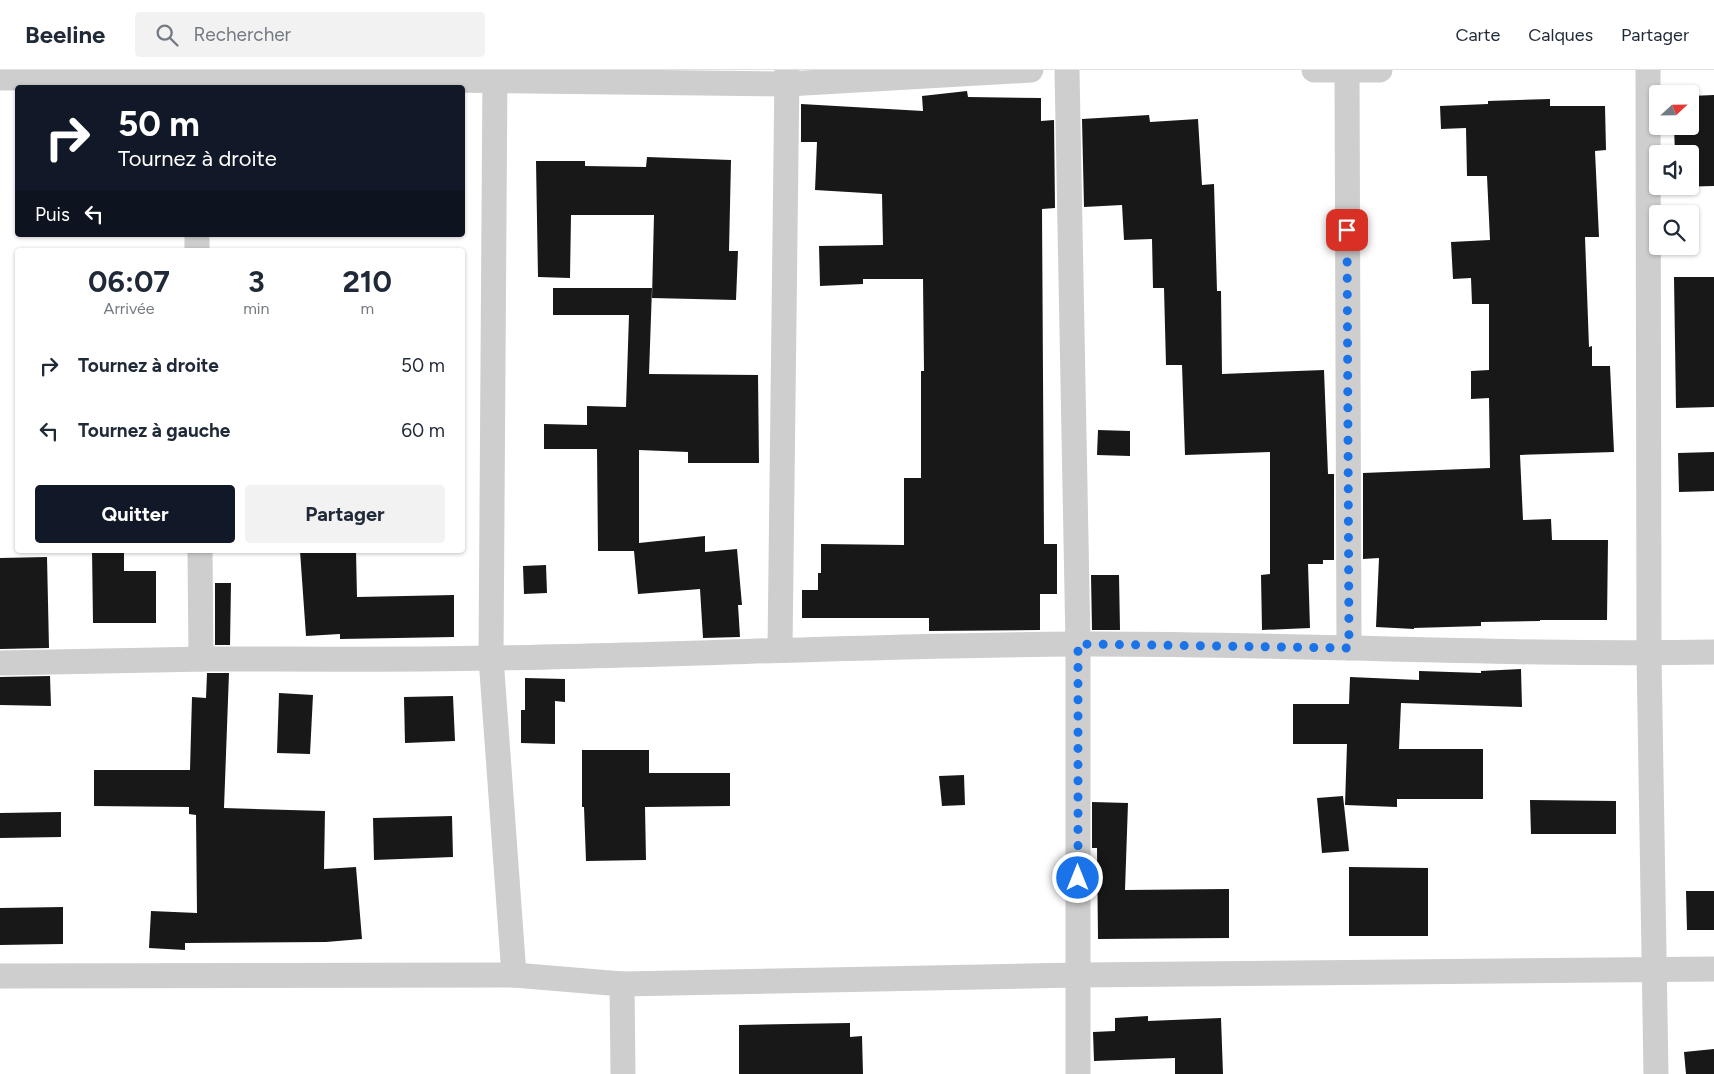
<!DOCTYPE html>
<html lang="fr">
<head>
<meta charset="utf-8">
<style>
	body { margin:0; font-family:Figtree,sans-serif; background:#f2f2f3; color:#1f2937; height:100vh; display:flex; flex-direction:column; font-size:19px; white-space:nowrap }
	* { box-sizing:border-box; margin:0 }
	p { font-size:16px; color:#747a83 }
	.icon { flex:none; width:28px; height:28px; fill:none; stroke:currentColor; stroke-width:2; stroke-linecap:round; stroke-linejoin:round }
	.map { position:relative; flex:1; overflow:hidden }
	.drawer { position:absolute; left:15px; top:178px; width:450px; height:305px; display:flex; flex-direction:column; background:#fff; border-radius:5px; box-shadow:0 1px 4px #0004 }
	.drawer>* { flex:none }
	.guide { position:absolute; left:15px; top:15px; width:450px; height:152px; border-radius:5px; box-shadow:0 1px 4px #0004; background:#111827; color:#fff; overflow:hidden }
	.needle { width:32px; rotate:68deg }
	.buttons { position:absolute; left:1649px; top:15px; display:grid; gap:10px }
	.buttons a { display:grid; place-items:center; width:50px; height:50px; border-radius:5px; background:#fff; box-shadow:0 1px 4px #0004; font-size:25px }
	.pin { position:absolute; display:grid; place-items:center; width:42px; height:42px; color:#fff; margin:-21px; border-radius:10px; box-shadow:0 2px 8px #0006 }
	.me { position:absolute; width:55px; margin:-28px; rotate:0deg; stroke-linejoin:round; filter:drop-shadow(0 0 4px #0008) }
	.turn { display:flex; align-items:center; gap:18px; height:105px; padding:0 20px; font-size:22px }
	.turn .icon { width:65px; height:65px; stroke-width:2.5 }
	.turn b { display:block; font-size:35px; line-height:42px }
	.then { display:flex; align-items:center; height:48px; padding:0 20px; background:#0003; gap:10px; font-size:19px }
	.eta { display:flex; justify-content:space-evenly; align-items:center; height:85px; text-align:center }
	.eta b { font-size:30px; font-weight:700; line-height:35px }
	.button { display:flex; gap:10px; margin-top:auto; padding:10px 20px }
	.button a { flex:1; height:58px; border-radius:5px; background:#111827; color:#fff; font-size:20px; font-weight:700; line-height:58px; text-align:center }
	.button a+a { background:#f2f2f3; color:#1f2937 }
	ul { padding:0; list-style:none }
	li { display:flex; align-items:center; gap:15px; height:65px; padding:0 20px }
	li div { flex:1 }
	li b { display:block; font-size:19px }
	li em { font-style:normal }
	header { display:flex; align-items:center; gap:30px; box-sizing:border-box; height:70px; padding:0 25px; background:#fff; border-bottom:1px solid #e0e1e3 }
	header strong { font-size:24px }
	nav { display:flex; gap:28px; margin-inline-start:auto; font-size:18px }
	.search { width:350px; height:45px; background:#f2f2f3; display:flex; align-items:center; gap:12px; box-sizing:border-box; padding:0 18px; border-radius:5px; color:#747a83; font-size:19px }
	.map>svg:first-child { display:block }
	.building { fill:#181818 }
	.lines { fill:none; stroke-linecap:round; stroke-linejoin:round }
	.street { stroke:#cecece; stroke-width:25 }
	.route { stroke:#1a73e8; stroke-width:9; stroke-dasharray:0 16.2 }
</style>
</head>
<body>
<header>
<strong>Beeline</strong>
<div class="search"><svg class="icon" aria-label="search" viewBox="0 0 24 24"><circle cx="10" cy="10" r="6"/><path d="M15 15l6 6"/></svg>Rechercher</div>
<nav><a>Carte</a><a>Calques</a><a>Partager</a></nav>
</header>
<div class="map">
<svg width="1714" height="1004" viewBox="0 0 1714 1004">
	<rect width="100%" height="100%" fill="#fff"/>
	<!-- building -->
	<g class="building">
		<path d="M 967,21 L 968,27 L 1041,28 L 1041,51 L 1054,50 L 1055,138 L 1042,139 L 1044,474 L 1057,474 L 1057,524 L 1040,524 L 1040,560 L 929,561 L 929,548 L 802,548 L 802,520 L 818,520 L 818,503 L 821,503 L 821,474 L 904,475 L 904,408 L 921,408 L 921,301 L 924,301 L 923,209 L 863,209 L 863,214 L 820,216 L 819,176 L 883,175 L 882,124 L 815,120 L 817,72 L 801,72 L 801,34 L 923,41 L 922,26 Z"/>
		<path d="M 1714,25 L 1714,116 L 1675,117 L 1690,116 L 1690,84 L 1675,84 L 1674,56 L 1690,56 L 1690,26 Z"/>
		<path d="M 1550,29 L 1550,36 L 1605,36 L 1606,80 L 1595,81 L 1599,167 L 1585,167 L 1589,277 L 1592,276 L 1592,296 L 1610,296 L 1614,382 L 1520,385 L 1523,450 L 1551,449 L 1552,470 L 1608,470 L 1607,550 L 1540,550 L 1540,551 L 1481,552 L 1481,556 L 1414,558 L 1414,559 L 1376,557 L 1379,488 L 1363,489 L 1363,403 L 1490,398 L 1489,328 L 1471,329 L 1471,301 L 1489,300 L 1489,234 L 1472,234 L 1471,208 L 1453,209 L 1451,172 L 1490,170 L 1487,106 L 1467,106 L 1466,58 L 1441,59 L 1440,36 L 1488,34 L 1488,31 Z"/>
		<path d="M 1149,45 L 1150,52 L 1198,49 L 1202,115 L 1214,114 L 1217,221 L 1221,221 L 1222,304 L 1324,300 L 1328,404 L 1334,404 L 1334,490 L 1323,490 L 1323,494 L 1308,494 L 1310,558 L 1262,560 L 1261,505 L 1270,504 L 1270,382 L 1185,385 L 1182,295 L 1166,295 L 1164,218 L 1153,218 L 1152,169 L 1124,170 L 1122,135 L 1084,137 L 1082,49 Z"/>
		<path d="M 647,87 L 731,90 L 729,181 L 738,181 L 736,230 L 652,228 L 654,145 L 571,145 L 570,208 L 538,207 L 536,91 L 585,91 L 585,96 L 646,97 Z"/>
		<path d="M 1674,207 L 1714,207 L 1714,337 L 1676,338 Z"/>
		<path d="M 553,218 L 652,218 L 649,304 L 758,305 L 759,393 L 688,393 L 688,382 L 639,380 L 639,473 L 705,466 L 705,482 L 737,479 L 742,535 L 738,535 L 740,567 L 703,568 L 700,519 L 638,524 L 634,481 L 598,481 L 597,379 L 544,379 L 544,354 L 587,355 L 587,336 L 626,337 L 629,245 L 553,245 Z"/>
		<path d="M 1098,360 L 1130,361 L 1130,386 L 1097,385 Z"/>
		<path d="M 1714,382 L 1714,421 L 1679,422 L 1678,383 Z"/>
		<path d="M 92,480 L 124,480 L 124,501 L 156,501 L 156,553 L 93,553 Z"/>
		<path d="M 329,480 L 356,481 L 357,527 L 454,525 L 454,567 L 340,569 L 340,564 L 306,566 L 300,481 Z"/>
		<path d="M 47,487 L 49,578 L 0,579 L 0,488 Z"/>
		<path d="M 546,495 L 547,523 L 524,524 L 523,496 Z"/>
		<path d="M 1091,505 L 1119,505 L 1120,560 L 1092,560 Z"/>
		<path d="M 215,513 L 231,513 L 230,575 L 215,575 Z"/>
		<path d="M 1521,599 L 1522,637 L 1401,633 L 1399,679 L 1483,679 L 1483,729 L 1397,729 L 1397,737 L 1345,735 L 1347,674 L 1293,674 L 1293,634 L 1349,634 L 1350,607 L 1419,610 L 1419,601 L 1481,603 L 1481,601 Z"/>
		<path d="M 207,603 L 229,603 L 224,738 L 325,741 L 324,799 L 356,797 L 362,869 L 326,872 L 185,873 L 185,880 L 149,878 L 151,841 L 197,843 L 196,745 L 189,744 L 189,737 L 94,736 L 94,700 L 190,700 L 192,627 L 206,628 Z"/>
		<path d="M 50,606 L 51,636 L 0,635 L 0,607 Z"/>
		<path d="M 525,608 L 565,609 L 565,632 L 555,631 L 555,674 L 521,673 L 521,640 L 525,640 Z"/>
		<path d="M 279,623 L 313,625 L 310,684 L 277,683 Z"/>
		<path d="M 453,626 L 455,671 L 405,673 L 404,627 Z"/>
		<path d="M 582,680 L 649,680 L 649,703 L 730,703 L 730,736 L 645,737 L 646,790 L 586,791 L 584,737 L 582,737 Z"/>
		<path d="M 964,705 L 965,735 L 942,736 L 939,706 Z"/>
		<path d="M 1343,726 L 1349,781 L 1322,783 L 1317,728 Z"/>
		<path d="M 1530,730 L 1616,731 L 1616,764 L 1531,764 Z"/>
		<path d="M 1092,732 L 1128,733 L 1125,820 L 1229,819 L 1229,868 L 1098,869 L 1097,778 L 1092,778 Z"/>
		<path d="M 61,742 L 61,767 L 0,768 L 0,743 Z"/>
		<path d="M 452,746 L 453,787 L 374,790 L 373,748 Z"/>
		<path d="M 1349,797 L 1428,798 L 1428,866 L 1349,866 Z"/>
		<path d="M 1686,821 L 1714,821 L 1714,860 L 1687,860 Z"/>
		<path d="M 63,837 L 63,874 L 0,875 L 0,838 Z"/>
		<path d="M 1148,946 L 1148,951 L 1221,948 L 1223,1004 L 1175,1004 L 1175,988 L 1094,991 L 1093,962 L 1115,961 L 1115,948 Z"/>
		<path d="M 850,953 L 850,967 L 862,966 L 863,1004 L 739,1004 L 739,955 Z"/>
		<path d="M 1714,979 L 1714,1004 L 1686,1004 L 1684,982 Z"/>
	</g>
	<g class="lines">
		<!-- street -->
		<g class="street">
			<path d="M 495,0 L 491,588 L 514,905"/>
			<path d="M 1067,0 L 1078,574 L 1078,1004"/>
			<path d="M 1314,0 L 1380,0"/>
			<path d="M 1347,0 L 1349,578"/>
			<path d="M 1648,0 L 1649,584 L 1656,1004"/>
			<path d="M 0,8 L 196,7 L 787,14 L 1031,0"/>
			<path d="M 197,165 L 197,180"/>
			<path d="M 200,480 L 201,589"/>
			<path d="M 780,579 L 787,0"/>
			<path d="M 0,593 C 69,592 138,590 207,589 C 301,589 396,590 491,588 C 686,585 881,575 1077,574 C 1289,573 1501,586 1714,582"/>
			<path d="M 0,906 L 514,905 L 622,914 L 1078,905 L 1714,899"/>
			<path d="M 622,914 L 623,1004"/>
		</g>
	</g>
	<g class="lines">
		<!-- route -->
		<path class="route" d="M 1078,808 L 1078,574 L 1349,578 L 1347,160"/>
	</g>
</svg>
<div class="buttons">
<a><svg class="needle" viewBox="-14 -14 28 28"><path d="M0-13l5 13h-10z" fill="#e53935"/><path d="M0 13l5-13h-10z" fill="#747a83"/></svg></a>
<a><svg class="icon" aria-label="sound" viewBox="0 0 24 24"><path d="M4 9h4l5-4v14l-5-4H4zM17 9q2 3 0 6"/></svg></a>
<a><svg class="icon" aria-label="search" viewBox="0 0 24 24"><circle cx="10" cy="10" r="6"/><path d="M15 15l6 6"/></svg></a>
</div>
<div class="pin" style="left:1347px;top:160px;background:#d93025"><svg class="icon" aria-label="arrive" viewBox="0 0 24 24"><path d="M6 21V4h12l-3 4 3 4H6"/></svg></div>
<svg class="me" style="left:1078px;top:808px" viewBox="-20 -20 40 40"><circle r="17" fill="#1a73e8" stroke="#fff" stroke-width="3"/><path d="M0-11L8 9 0 5-8 9z" fill="#fff"/></svg>
<div class="guide">
<div class="turn"><svg class="icon" aria-label="right" viewBox="0 0 24 24"><path d="M7 20v-9h11M14 6l5 5-5 5"/></svg><div><b>50 m</b>Tournez à droite</div></div>
<div class="then">Puis<svg class="icon" aria-label="left" viewBox="0 0 24 24"><path d="M17 20v-9H6M10 6l-5 5 5 5"/></svg></div>
</div>
<section class="drawer">
<div class="eta">
<div><b>06:07</b><p>Arrivée</p></div>
<div><b>3</b><p>min</p></div>
<div><b>210</b><p>m</p></div>
</div>
<ul>
<li><svg class="icon" aria-label="right" viewBox="0 0 24 24"><path d="M7 20v-9h11M14 6l5 5-5 5"/></svg><div><b>Tournez à droite</b></div><em>50 m</em></li>
<li><svg class="icon" aria-label="left" viewBox="0 0 24 24"><path d="M17 20v-9H6M10 6l-5 5 5 5"/></svg><div><b>Tournez à gauche</b></div><em>60 m</em></li>
</ul>
<div class="button"><a>Quitter</a><a>Partager</a></div>
</section>
</div>
</body>
</html>
